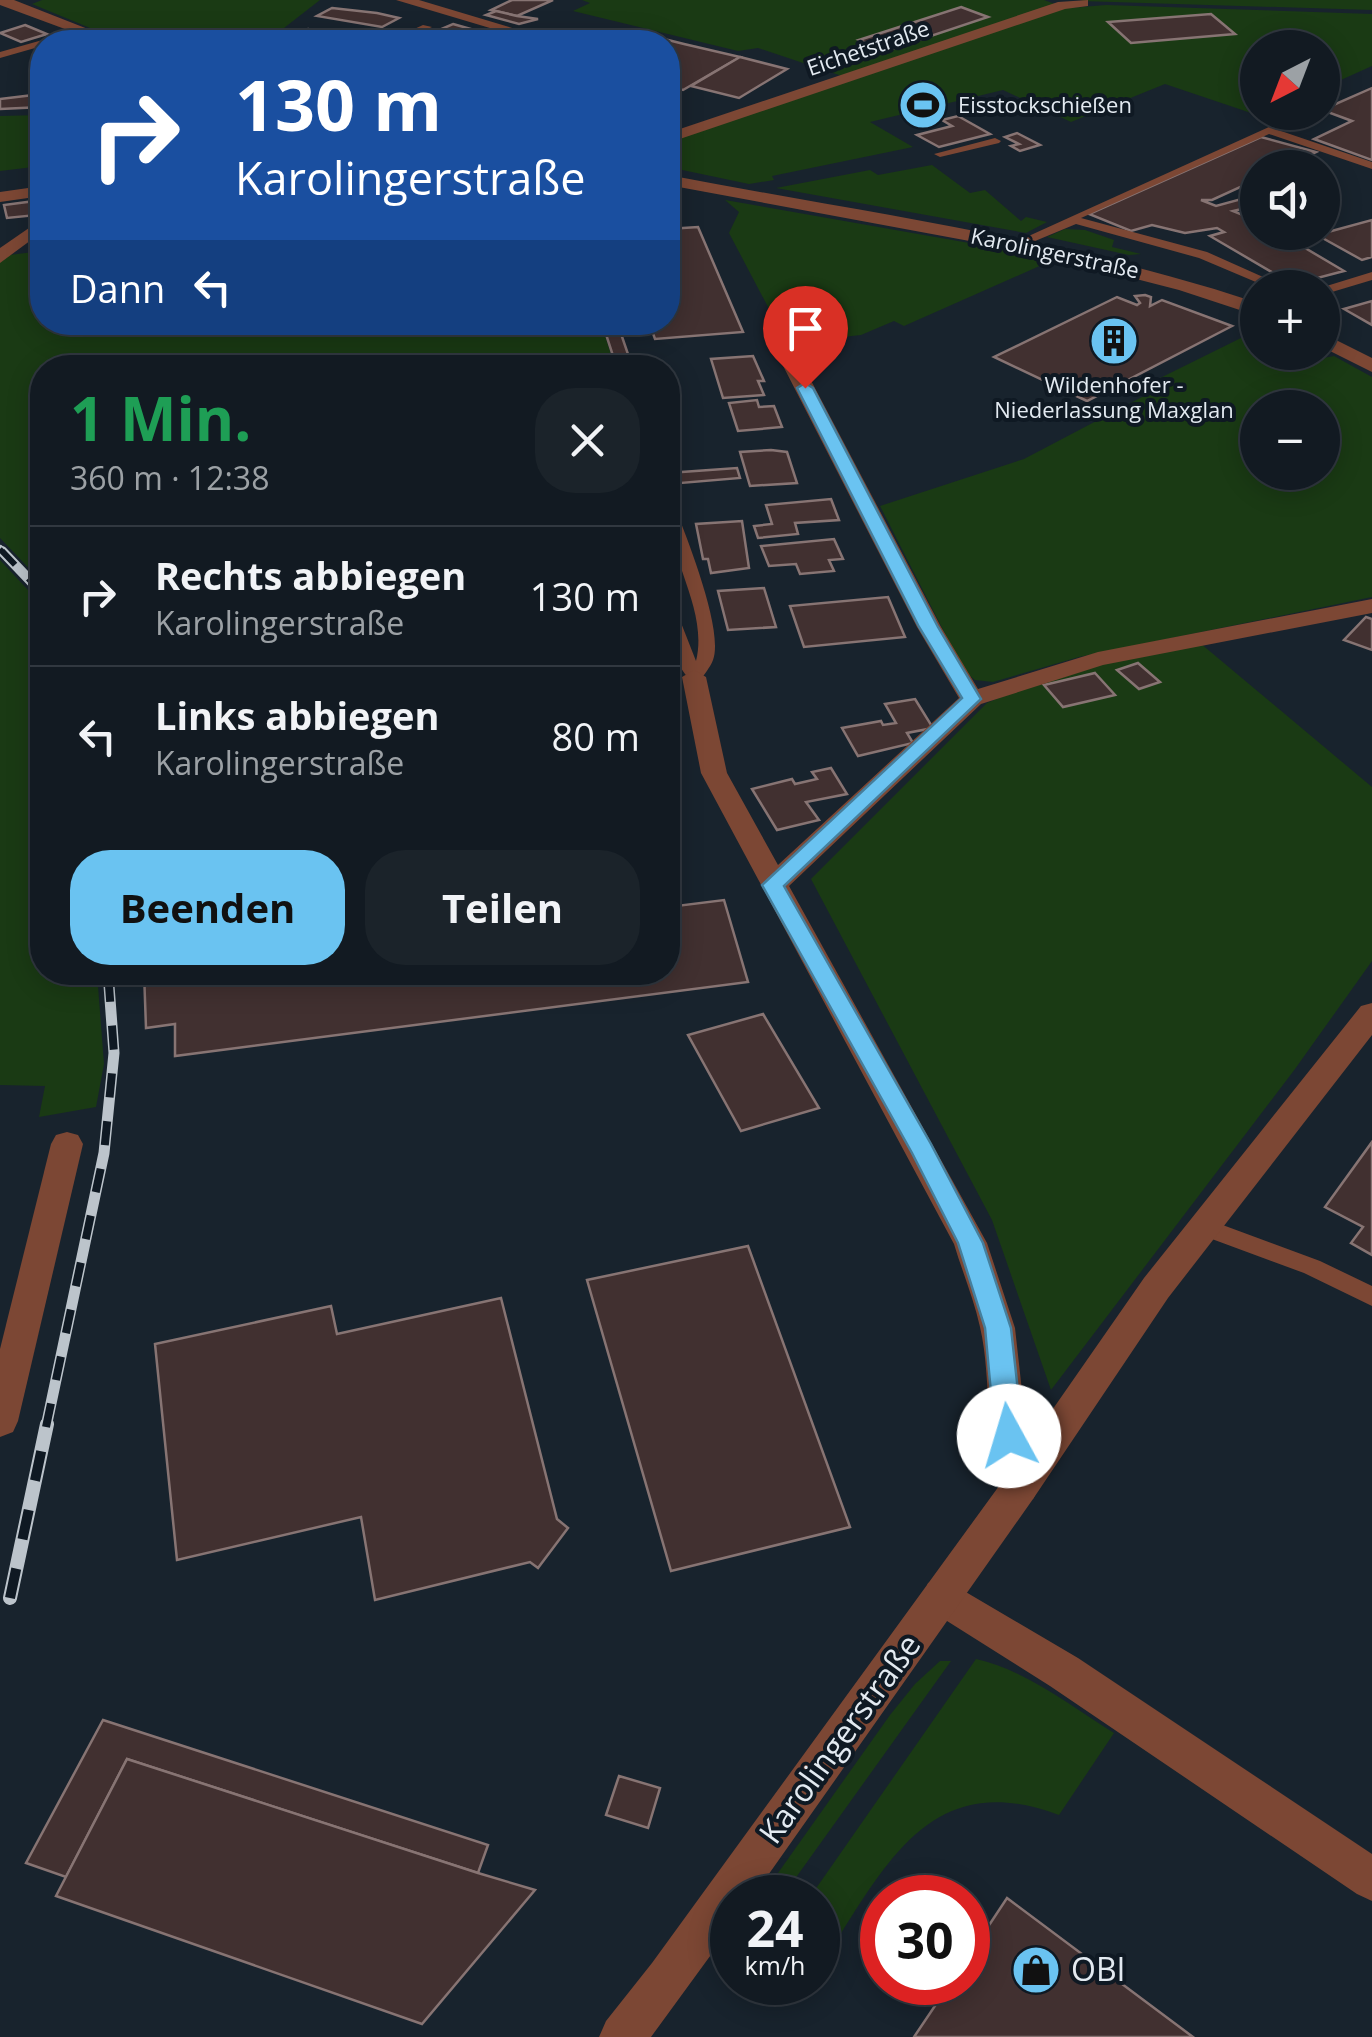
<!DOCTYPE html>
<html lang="de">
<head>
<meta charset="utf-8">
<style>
	body { margin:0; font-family:"Open Sans",sans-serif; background:#1b232a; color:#f1f3f6; height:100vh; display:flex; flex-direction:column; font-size:38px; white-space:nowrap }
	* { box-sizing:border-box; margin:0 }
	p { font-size:32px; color:#9ca1a5 }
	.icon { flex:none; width:55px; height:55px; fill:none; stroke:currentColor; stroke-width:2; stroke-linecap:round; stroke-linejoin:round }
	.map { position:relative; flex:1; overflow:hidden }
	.drawer { position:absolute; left:30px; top:355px; width:650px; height:630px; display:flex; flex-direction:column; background:#121a22; border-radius:40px; box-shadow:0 5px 25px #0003,0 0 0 2px #313840 }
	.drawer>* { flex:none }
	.guide { position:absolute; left:30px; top:30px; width:650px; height:305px; border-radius:40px; box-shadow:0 5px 25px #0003,0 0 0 2px #313840; background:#1a4fa0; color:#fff; overflow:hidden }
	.needle { width:65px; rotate:222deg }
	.fabs { position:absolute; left:1240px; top:30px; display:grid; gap:20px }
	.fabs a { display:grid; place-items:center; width:100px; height:100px; border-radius:50%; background:#121a22; box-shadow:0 5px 25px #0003,0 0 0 2px #313840; font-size:50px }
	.speed { position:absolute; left:710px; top:1875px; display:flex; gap:20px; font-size:50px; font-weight:700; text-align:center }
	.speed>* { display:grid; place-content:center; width:130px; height:130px; border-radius:50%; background:#121a22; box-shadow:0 5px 25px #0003,0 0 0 2px #313840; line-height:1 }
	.speed small { font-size:25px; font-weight:400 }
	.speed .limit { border:15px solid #d22; background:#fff; color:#111 }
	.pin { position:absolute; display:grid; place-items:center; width:85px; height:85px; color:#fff; margin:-102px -42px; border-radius:50% 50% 50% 0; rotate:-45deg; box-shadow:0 0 10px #0007 }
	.pin .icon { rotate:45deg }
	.me { position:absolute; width:110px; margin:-55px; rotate:354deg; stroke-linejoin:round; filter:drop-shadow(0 0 8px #0008) }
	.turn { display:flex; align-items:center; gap:35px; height:210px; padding:0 40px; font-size:45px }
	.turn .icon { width:130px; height:130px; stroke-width:2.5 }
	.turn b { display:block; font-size:70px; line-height:85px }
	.then { display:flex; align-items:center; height:95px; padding:0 40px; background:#0003; gap:20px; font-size:38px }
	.round { display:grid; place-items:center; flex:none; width:105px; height:105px; border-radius:40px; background:#1b232a }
	.overview { display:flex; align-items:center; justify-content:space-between; height:170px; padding:0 40px }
	h1 { font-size:60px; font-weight:700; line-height:75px; color:#1e9e55 }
	.button { display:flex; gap:20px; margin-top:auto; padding:20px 40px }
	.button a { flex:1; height:115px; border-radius:40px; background:#6ac3f1; color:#111; font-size:40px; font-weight:700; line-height:115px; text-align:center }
	.button a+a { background:#1b232a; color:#f1f3f6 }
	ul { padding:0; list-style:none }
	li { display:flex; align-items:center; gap:30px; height:140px; padding:0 40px; border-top:2px solid #313840 }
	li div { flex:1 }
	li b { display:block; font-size:38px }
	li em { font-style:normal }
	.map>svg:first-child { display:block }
	.green { fill:#1a3a14; fill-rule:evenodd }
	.building { fill:#413030; stroke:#877473; stroke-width:2.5 }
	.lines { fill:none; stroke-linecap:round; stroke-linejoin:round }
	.service { fill:#7c4734; fill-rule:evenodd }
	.minor { fill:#7c4734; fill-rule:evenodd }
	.tertiary { fill:#7c4734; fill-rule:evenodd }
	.rail-far3-casing { stroke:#bcc4cb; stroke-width:8 }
	.rail-far2-casing { stroke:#bcc4cb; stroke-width:10 }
	.rail-far1-casing { stroke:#bcc4cb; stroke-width:11 }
	.rail-casing { stroke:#bcc4cb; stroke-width:14 }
	.rail-far3 { stroke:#0f1923; stroke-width:5; stroke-dasharray:15; stroke-linecap:butt }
	.rail-far2 { stroke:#0f1923; stroke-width:6; stroke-dasharray:19; stroke-linecap:butt }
	.rail-far1 { stroke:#0f1923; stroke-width:8; stroke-dasharray:24; stroke-linecap:butt }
	.rail { stroke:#0f1923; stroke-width:10; stroke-dasharray:30; stroke-linecap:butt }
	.route { fill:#6ac3f1; stroke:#457f9d; stroke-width:2.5 }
	.labels { text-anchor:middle; stroke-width:8; stroke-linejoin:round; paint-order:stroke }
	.far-street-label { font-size:22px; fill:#e3eaf1; stroke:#0f1923 }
	.far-poi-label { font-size:22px; fill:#e3eaf1; stroke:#0f1923; text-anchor:start }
	.near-street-label { font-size:32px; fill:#e3eaf1; stroke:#0f1923 }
	.near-poi-label { font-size:32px; fill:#e3eaf1; stroke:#0f1923; text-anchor:start }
</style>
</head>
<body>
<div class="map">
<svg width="1372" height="2037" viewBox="0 0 1372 2037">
	<rect width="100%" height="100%" fill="#18232d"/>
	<!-- green -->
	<g class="green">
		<path d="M 42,0 L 320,0 L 266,42 L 124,42 L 32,4 Z"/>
		<path d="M 582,0 L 1044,0 L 1055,4 L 842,76 L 758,48 L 738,51 L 573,11 L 590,3 Z"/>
		<path d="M 1372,0 L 1372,10 L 1081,1 L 1083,0 Z"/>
		<path d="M 1106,5 L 1372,14 L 1372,66 L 1323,88 L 1322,48 L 1258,48 L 1258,112 L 1267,113 L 1260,116 L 1165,84 L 1071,122 L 1003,90 L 870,122 L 913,147 L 772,176 L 774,180 L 749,184 L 668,167 L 668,142 L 1058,9 Z"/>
		<path d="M 42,115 L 42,166 L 0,171 L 0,116 Z"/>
		<path d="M 932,165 L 970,193 L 985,190 L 1021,221 L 1026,217 L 1047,222 L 1026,233 L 776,188 L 870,170 L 878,175 Z"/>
		<path d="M 725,200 L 1009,250 L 1053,260 L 904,326 L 894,321 L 861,335 L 787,343 L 729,233 L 739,212 Z"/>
		<path d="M 1065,229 L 1085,230 L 1114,240 L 1112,247 L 1141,254 L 1129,255 L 1047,237 Z"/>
		<path d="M 42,251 L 42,322 L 601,323 L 615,367 L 42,368 L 42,582 L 0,538 L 0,262 L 9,255 Z"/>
		<path d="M 1243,337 L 1257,342 L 1258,352 L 1295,353 L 1318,359 L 1334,356 L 1372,377 L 1372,597 L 1079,657 L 993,682 L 975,680 L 964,671 L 880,506 L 1024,459 L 1161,387 L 1152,382 ZM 1258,408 L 1322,408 L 1322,472 L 1258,472 Z"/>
		<path d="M 0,560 L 42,605 L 42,972 L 97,973 L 104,1064 L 96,1107 L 39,1117 L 45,1086 L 0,1085 Z"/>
		<path d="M 1200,643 L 1372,787 L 1372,961 L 1295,1069 L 1051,1390 L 992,1220 L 811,879 L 987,703 L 1036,682 L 1096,665 Z"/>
		<path d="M 976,1659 C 1026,1670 1071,1706 1114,1733 L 1059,1815 C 924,1764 881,1876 818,1969 L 818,1898 L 810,1897 Z"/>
		<path d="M 940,1661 L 951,1661 L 782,1897 L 761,1897 L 890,1715 L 915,1684 Z"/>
	</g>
	<!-- building -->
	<g class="building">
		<path d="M 512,0 L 553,0 L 517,16 L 491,10 Z"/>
		<path d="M 961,7 L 988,17 L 886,51 L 859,40 Z"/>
		<path d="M 332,8 L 377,13 L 399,18 L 382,27 L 317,16 Z"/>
		<path d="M 496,11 L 517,16 L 538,19 L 519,24 L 486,15 Z"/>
		<path d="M 1211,14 L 1235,34 L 1131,43 L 1108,22 Z"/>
		<path d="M 453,24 L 492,35 L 487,37 L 498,40 L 411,42 Z"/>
		<path d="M 25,25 L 47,34 L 21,42 L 0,33 Z"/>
		<path d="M 308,29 L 333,34 L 320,42 L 295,37 Z"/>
		<path d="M 632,31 L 684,44 L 740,57 L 683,90 L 668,86 L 668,42 L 611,42 Z"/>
		<path d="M 855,52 L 867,57 L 830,69 L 819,65 Z"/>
		<path d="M 740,57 L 787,69 L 739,98 L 691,86 Z"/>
		<path d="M 1372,88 L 1372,160 L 1314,139 L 1352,121 L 1322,110 Z"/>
		<path d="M 42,94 L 42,107 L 0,109 L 0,99 Z"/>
		<path d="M 958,116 L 990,134 L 939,147 L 917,135 L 952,126 L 942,120 Z"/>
		<path d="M 1017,133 L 1040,145 L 1020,151 L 1011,146 L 1019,144 L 1005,137 Z"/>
		<path d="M 1261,137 L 1316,152 L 1282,168 L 1258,168 L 1258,179 L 1212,200 L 1201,200 L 1216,206 L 1245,198 L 1258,205 L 1233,211 L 1258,221 L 1258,232 L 1278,232 L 1344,271 L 1306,281 L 1300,278 L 1287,281 L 1210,236 L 1224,232 L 1217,228 L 1185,233 L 1152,225 L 1131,231 L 1089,214 Z"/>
		<path d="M 35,201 L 37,215 L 7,218 L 4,205 Z"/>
		<path d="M 1372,220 L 1372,257 L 1362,260 L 1317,235 Z"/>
		<path d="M 698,227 L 743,332 L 655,339 L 649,322 L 668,322 L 668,229 Z"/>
		<path d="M 1145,295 L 1151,297 L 1150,306 L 1162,300 L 1232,326 L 1087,401 L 994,357 L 1117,297 L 1137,305 L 1140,303 L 1135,296 Z"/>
		<path d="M 1372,301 L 1372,325 L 1344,309 Z"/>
		<path d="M 602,322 L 617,322 L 630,360 L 615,362 Z"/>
		<path d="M 753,356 L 764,381 L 758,381 L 764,395 L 723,398 L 711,359 Z"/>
		<path d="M 757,400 L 759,407 L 774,406 L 782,427 L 738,431 L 729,403 Z"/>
		<path d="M 771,450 L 787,452 L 797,483 L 750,486 L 740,452 Z"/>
		<path d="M 737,468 L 740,478 L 669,484 L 668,480 L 668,473 Z"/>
		<path d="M 831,499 L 839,520 L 795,523 L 798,534 L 758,538 L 754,526 L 772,524 L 766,505 Z"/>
		<path d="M 742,521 L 749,568 L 711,573 L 708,559 L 703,559 L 696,524 Z"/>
		<path d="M 834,539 L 843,559 L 829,560 L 834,571 L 800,574 L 796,564 L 769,566 L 761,546 Z"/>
		<path d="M 764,588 L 776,627 L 728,630 L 718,591 Z"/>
		<path d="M 888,597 L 905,637 L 804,647 L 790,606 Z"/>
		<path d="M 1366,617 L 1372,619 L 1372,650 L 1344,640 Z"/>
		<path d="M 1138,663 L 1160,682 L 1139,689 L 1117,670 Z"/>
		<path d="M 1095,673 L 1115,695 L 1063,707 L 1044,685 Z"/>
		<path d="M 915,699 L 933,728 L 907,733 L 913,743 L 858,756 L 842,728 L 881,721 L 883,725 L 896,723 L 885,704 Z"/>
		<path d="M 831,768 L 847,794 L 806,802 L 819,820 L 777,830 L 752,789 L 792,779 L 795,784 L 817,779 L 812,772 Z"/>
		<path d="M 724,900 L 748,982 L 175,1056 L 175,1024 L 146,1028 L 144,972 L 668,972 L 668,907 Z"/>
		<path d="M 763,1014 L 819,1108 L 741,1131 L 688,1035 Z"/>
		<path d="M 1372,1142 L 1372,1255 L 1351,1243 L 1363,1227 L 1325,1207 Z"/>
		<path d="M 748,1246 L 850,1527 L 671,1571 L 587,1280 Z"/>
		<path d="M 501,1298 L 557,1519 L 568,1528 L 538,1568 L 530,1562 L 375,1600 L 361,1517 L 177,1560 L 155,1344 L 331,1306 L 337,1334 Z"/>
		<path d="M 103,1720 L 488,1845 L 478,1873 L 127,1759 L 66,1877 L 26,1863 Z"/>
		<path d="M 127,1759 L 478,1873 L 535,1890 L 422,2024 L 56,1896 Z"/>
		<path d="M 619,1776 L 660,1788 L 648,1828 L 606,1815 Z"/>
		<path d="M 1007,1898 L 1193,2037 L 914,2037 L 951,1982 L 968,1982 L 968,1957 Z"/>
	</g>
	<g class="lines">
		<!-- service -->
		<g class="service">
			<path d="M 423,25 L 432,27 L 398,42 L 386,42 Z"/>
			<path d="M 85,28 L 89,33 L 42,42 L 42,46 L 0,58 L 0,52 Z"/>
			<path d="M 42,89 L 42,95 L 33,92 L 34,90 Z"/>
			<path d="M 1269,127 L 1372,162 L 1372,169 L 1269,134 L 1081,218 L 1207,252 L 1288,288 L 1270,288 L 1199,258 L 1076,224 L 1023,246 L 1013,243 Z"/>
			<path d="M 995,138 L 1001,141 L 999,143 L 940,157 L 934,154 Z"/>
			<path d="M 1372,272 L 1372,280 L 1322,295 L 1320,288 Z"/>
			<path d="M 668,503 L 675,507 C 687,539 724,630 713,660 C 710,668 704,674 700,681 L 694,682 C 675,673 667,625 668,605 L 676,610 L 696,661 C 709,608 665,555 668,503 Z"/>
			<path d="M 1201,1217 L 1320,1261 L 1372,1286 L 1372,1306 L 1304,1273 L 1193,1232 L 1190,1226 L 1193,1220 Z"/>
		</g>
		<!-- minor -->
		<g class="minor">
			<path d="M 396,0 L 419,0 L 529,33 L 518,42 L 502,42 L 510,34 Z"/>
			<path d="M 1088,0 L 1088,6 L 1065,9 L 668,143 L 668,133 L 1058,2 Z"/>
			<path d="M 42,186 L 42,196 L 0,202 L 0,192 Z"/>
			<path d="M 42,219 L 42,232 L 0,263 L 0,248 Z"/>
			<path d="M 787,348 L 797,354 L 941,627 L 978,689 L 1098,652 L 1372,599 L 1372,613 L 1103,665 L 981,704 L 789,886 L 987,1243 L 1015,1328 L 1027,1436 L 1039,1487 L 1033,1499 L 1020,1504 L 1007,1499 C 982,1445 993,1383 980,1327 C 974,1299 962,1271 954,1244 L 701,773 L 682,677 L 694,670 L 706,677 L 727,773 L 778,865 L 959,698 L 917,627 L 777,354 Z"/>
			<path d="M 67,1132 L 78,1135 L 83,1144 L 18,1421 L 13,1432 L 0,1437 L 0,1349 L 51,1144 L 56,1135 Z"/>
			<path d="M 942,1578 L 1078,1658 L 1372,1854 L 1372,1901 L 1357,1894 L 1050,1686 L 928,1609 L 923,1596 L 928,1583 Z"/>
		</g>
		<!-- tertiary -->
		<g class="tertiary">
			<path d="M 0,0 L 14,0 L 121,42 L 100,42 L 0,5 Z"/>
			<path d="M 668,175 C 866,213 1066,239 1258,303 L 1258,316 L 1179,290 L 1039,254 L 668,185 Z"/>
			<path d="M 1322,333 L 1372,358 L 1372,372 L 1322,347 Z"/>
			<path d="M 1372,1003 L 1372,1035 L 1168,1298 L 1033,1499 L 752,1898 L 732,1898 L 732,1926 L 651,2037 L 599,2037 L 606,2021 L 652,1963 L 1007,1475 L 1144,1278 L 1361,1006 Z"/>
		</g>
		<!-- rail-far3 casing -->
		<g class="rail-far3-casing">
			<path id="rail-far3" d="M 0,549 L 4,553"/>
		</g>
		<!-- rail-far2 casing -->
		<g class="rail-far2-casing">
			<path id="rail-far2" d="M 2,551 L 42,593"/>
		</g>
		<!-- rail-far1 casing -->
		<g class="rail-far1-casing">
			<path id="rail-far1" d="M 46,1427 L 104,1153 L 114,1053 L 108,972"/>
		</g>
		<!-- rail casing -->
		<g class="rail-casing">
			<path id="rail" d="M 10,1598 L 47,1424"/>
		</g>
		<!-- rail-far3 -->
		<use href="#rail-far3" class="rail-far3"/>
		<!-- rail-far2 -->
		<use href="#rail-far2" class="rail-far2"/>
		<!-- rail-far1 -->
		<use href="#rail-far1" class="rail-far1"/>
		<!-- rail -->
		<use href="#rail" class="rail"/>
	</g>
	<!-- route -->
	<path class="route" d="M 805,383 L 813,388 L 938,627 L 981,699 L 784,886 L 931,1144 L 983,1243 L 1011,1328 L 1023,1436 L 1019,1445 L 1009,1448 L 999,1445 L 995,1436 L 985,1328 L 958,1243 L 912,1153 L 762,885 L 962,698 L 919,627 L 797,388 Z"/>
	<!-- icons -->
	<defs>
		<g id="stadium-disc" transform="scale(2.5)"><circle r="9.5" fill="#6ac3f1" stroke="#0f1923"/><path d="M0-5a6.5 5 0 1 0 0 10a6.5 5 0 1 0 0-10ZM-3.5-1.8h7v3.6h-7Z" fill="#111"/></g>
		<g id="building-disc" transform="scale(2.5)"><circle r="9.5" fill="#6ac3f1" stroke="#0f1923"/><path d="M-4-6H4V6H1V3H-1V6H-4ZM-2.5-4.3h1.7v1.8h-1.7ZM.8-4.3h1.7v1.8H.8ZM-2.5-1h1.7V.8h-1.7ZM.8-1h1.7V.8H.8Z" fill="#111"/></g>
		<g id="shop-disc" transform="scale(2.5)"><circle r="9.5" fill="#6ac3f1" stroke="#0f1923"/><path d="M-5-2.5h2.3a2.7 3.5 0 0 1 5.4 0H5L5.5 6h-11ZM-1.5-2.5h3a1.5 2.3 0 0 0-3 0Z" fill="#111"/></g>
	</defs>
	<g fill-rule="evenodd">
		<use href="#stadium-disc" x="923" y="105"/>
		<use href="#building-disc" x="1114" y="341"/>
		<use href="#shop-disc" x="1036" y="1970"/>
	</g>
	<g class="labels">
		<!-- far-street labels -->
		<g class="far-street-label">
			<text transform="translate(868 48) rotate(-19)" y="8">Eichetstraße</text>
			<text transform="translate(1055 253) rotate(12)" y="8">Karolingerstraße</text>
		</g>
		<!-- far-poi labels -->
		<g class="far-poi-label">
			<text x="958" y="113">Eisstockschießen</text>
			<text x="1114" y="393" text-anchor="middle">Wildenhofer -<tspan x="1114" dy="25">Niederlassung Maxglan</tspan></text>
		</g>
		<!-- near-street labels -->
		<g class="near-street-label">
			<text transform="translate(840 1739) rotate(-54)" y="11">Karolingerstraße</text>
		</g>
		<!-- near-poi labels -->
		<g class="near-poi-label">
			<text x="1071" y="1981">OBI</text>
		</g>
	</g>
</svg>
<div class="fabs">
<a><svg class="needle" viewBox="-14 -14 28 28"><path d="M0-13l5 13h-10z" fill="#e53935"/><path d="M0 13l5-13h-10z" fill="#9ca1a5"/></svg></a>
<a><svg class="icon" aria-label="sound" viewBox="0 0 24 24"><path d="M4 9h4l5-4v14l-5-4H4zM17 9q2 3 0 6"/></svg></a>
<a>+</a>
<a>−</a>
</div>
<div class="speed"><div>24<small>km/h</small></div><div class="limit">30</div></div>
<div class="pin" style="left:805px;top:388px;background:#d93025"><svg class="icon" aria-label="arrive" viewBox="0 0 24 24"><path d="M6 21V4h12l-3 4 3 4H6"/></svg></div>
<svg class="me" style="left:1009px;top:1436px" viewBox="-20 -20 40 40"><circle r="19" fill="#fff"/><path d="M0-13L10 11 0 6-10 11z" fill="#6ac3f1"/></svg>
<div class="guide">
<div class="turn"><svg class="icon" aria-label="right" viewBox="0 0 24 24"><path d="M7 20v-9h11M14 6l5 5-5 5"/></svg><div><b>130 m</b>Karolingerstraße</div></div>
<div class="then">Dann<svg class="icon" aria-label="left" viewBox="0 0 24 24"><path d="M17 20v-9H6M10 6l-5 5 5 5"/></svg></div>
</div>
<section class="drawer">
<div class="overview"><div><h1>1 Min.</h1><p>360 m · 12:38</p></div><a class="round"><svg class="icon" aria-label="close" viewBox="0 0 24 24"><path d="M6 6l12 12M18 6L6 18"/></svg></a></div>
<ul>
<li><svg class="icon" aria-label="right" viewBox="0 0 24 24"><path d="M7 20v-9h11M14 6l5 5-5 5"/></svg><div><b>Rechts abbiegen</b><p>Karolingerstraße</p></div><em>130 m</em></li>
<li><svg class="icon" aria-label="left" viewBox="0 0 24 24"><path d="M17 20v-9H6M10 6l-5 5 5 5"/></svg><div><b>Links abbiegen</b><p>Karolingerstraße</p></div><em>80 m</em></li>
</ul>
<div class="button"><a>Beenden</a><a>Teilen</a></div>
</section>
</div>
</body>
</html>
